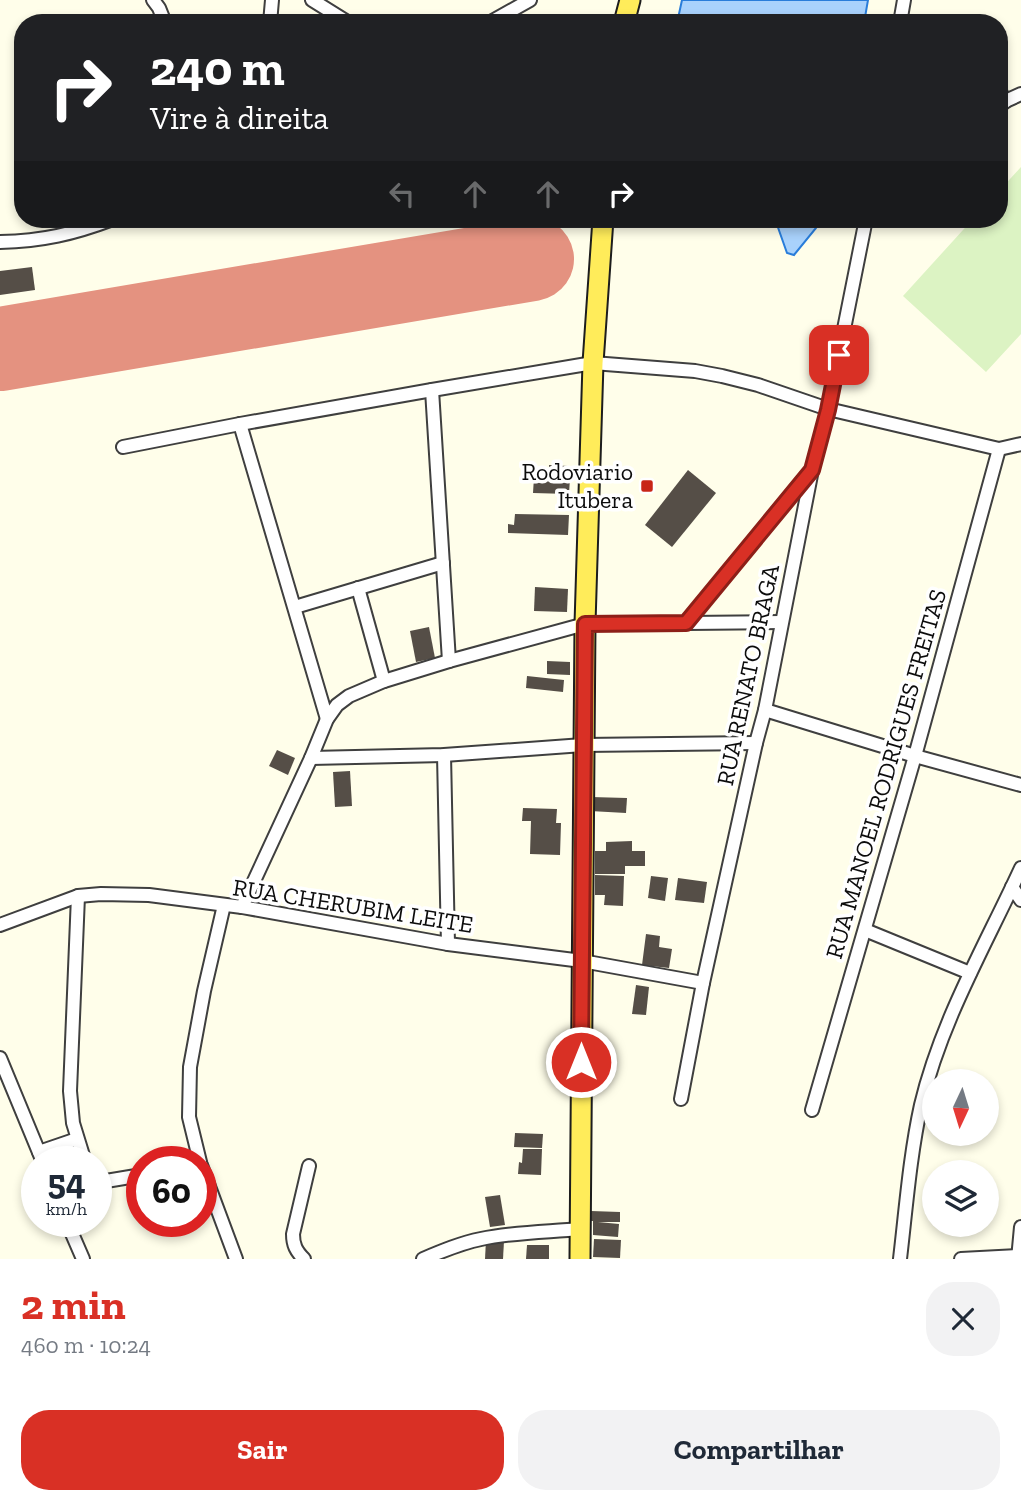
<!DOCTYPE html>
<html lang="pt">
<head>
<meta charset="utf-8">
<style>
	body { margin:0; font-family:"Zilla Slab",serif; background:#f2f2f3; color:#1f2937; height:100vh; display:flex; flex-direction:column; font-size:26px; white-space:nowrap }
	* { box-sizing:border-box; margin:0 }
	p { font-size:23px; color:#747a83 }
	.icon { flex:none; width:38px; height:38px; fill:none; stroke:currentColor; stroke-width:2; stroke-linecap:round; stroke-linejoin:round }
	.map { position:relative; height:1259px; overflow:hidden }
	.drawer { display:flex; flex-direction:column; background:#fff; flex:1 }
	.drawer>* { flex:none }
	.top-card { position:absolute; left:14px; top:14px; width:994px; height:214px; border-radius:28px; box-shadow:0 4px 10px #0003; background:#202124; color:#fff; overflow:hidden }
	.needle { width:46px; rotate:184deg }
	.controls { position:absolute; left:922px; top:1069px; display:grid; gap:14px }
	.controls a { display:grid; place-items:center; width:77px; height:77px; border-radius:50%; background:#fff; box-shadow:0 4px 10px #0003; font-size:35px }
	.speed { position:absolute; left:21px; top:1146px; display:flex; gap:14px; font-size:35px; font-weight:700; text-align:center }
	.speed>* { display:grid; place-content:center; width:91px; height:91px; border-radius:50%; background:#fff; box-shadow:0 4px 10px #0003; line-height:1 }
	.speed small { font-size:18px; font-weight:400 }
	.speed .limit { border:10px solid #d22; background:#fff; color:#111 }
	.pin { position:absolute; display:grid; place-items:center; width:60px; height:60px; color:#fff; margin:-30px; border-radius:14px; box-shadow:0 4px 10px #0006 }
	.me { position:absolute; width:77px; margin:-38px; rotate:0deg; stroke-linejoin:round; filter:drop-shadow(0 0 5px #0008) }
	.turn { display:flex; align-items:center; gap:24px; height:147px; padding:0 21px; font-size:32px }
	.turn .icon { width:91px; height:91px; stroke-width:2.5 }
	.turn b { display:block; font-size:49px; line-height:60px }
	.lanes { display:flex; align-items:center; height:66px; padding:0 21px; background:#0003; justify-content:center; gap:35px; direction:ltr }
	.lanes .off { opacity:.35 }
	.round { display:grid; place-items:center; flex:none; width:74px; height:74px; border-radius:28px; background:#f2f2f3 }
	.head { display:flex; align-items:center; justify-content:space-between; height:119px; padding:0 21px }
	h1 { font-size:42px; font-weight:700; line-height:52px; color:#d93025 }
	.action { display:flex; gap:14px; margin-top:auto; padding:14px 21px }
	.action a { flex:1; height:80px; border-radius:28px; background:#d93025; color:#fff; font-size:28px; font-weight:700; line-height:80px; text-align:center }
	.action a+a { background:#f2f2f3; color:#1f2937 }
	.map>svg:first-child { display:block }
	.pitch { fill:#dcf3c3 }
	.water { fill:#a9d2fc; stroke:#297dda; stroke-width:2 }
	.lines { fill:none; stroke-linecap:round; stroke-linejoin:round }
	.runway { stroke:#e49280; stroke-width:84 }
	.building { fill:#554e47 }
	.street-casing { stroke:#3f3f3f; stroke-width:16 }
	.primary-casing { stroke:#1d1d1d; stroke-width:23 }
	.street { stroke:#fff; stroke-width:12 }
	.primary { stroke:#ffec5a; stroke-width:19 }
	.route-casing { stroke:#8d1f18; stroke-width:18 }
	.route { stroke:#d93025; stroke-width:12 }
	.poi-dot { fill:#c82517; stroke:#fff; stroke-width:2.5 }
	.labels { text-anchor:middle; stroke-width:7; stroke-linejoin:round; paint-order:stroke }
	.poi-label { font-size:24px; fill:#0c0c0c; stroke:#fff; text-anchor:end }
	.street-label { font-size:24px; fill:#0c0c0c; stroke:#fff }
</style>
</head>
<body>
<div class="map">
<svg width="1021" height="1259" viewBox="0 0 1021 1259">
	<rect width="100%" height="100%" fill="#fffeea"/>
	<!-- pitch -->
	<path class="pitch" d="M 1021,167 L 1021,334 L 986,372 L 903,296 L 973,219 L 999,219 L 999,191 Z"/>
	<!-- water -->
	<g class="water">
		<path d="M 682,0 L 868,0 L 864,23 L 677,23 Z"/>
		<path d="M 775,219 L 819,219 L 816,228 L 794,255 L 787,253 Z"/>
	</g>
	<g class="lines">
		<!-- runway -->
		<path class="runway" d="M 0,349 L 532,259"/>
	</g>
	<!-- building -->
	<g class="building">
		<path d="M 32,267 L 35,290 L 0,295 L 0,271 Z"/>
		<path d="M 549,465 L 568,466 L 567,475 L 549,474 Z"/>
		<path d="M 688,470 L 716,493 L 672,547 L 645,525 Z"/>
		<path d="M 534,477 L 570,478 L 569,494 L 533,493 Z"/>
		<path d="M 515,514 L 569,515 L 568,535 L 508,533 L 508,524 L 514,525 Z"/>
		<path d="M 535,587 L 568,589 L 567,612 L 534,611 Z"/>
		<path d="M 429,627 L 435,658 L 416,662 L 410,631 Z"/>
		<path d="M 547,661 L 570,662 L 570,675 L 547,674 Z"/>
		<path d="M 527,676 L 564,680 L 563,692 L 526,688 Z"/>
		<path d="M 277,750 L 295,758 L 288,775 L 269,766 Z"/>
		<path d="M 350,771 L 352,806 L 335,807 L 333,772 Z"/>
		<path d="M 591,797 L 627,798 L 626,813 L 590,811 Z"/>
		<path d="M 523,808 L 557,809 L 556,823 L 561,823 L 560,855 L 530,854 L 531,821 L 522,821 Z"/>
		<path d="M 632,841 L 632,851 L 645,851 L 645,866 L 625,866 L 625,874 L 595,874 L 595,851 L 606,851 L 606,842 Z"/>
		<path d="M 595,875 L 624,876 L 623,906 L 604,905 L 605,895 L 595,895 Z"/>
		<path d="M 651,876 L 668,878 L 665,901 L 648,898 Z"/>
		<path d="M 678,878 L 707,882 L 704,903 L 675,900 Z"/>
		<path d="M 646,934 L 660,936 L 659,947 L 672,949 L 669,968 L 642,965 Z"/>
		<path d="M 636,985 L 649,987 L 646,1015 L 632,1014 Z"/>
		<path d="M 515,1133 L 543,1134 L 542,1148 L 514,1147 Z"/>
		<path d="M 523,1149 L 542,1149 L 541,1175 L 518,1174 L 519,1162 L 522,1163 Z"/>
		<path d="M 500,1195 L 505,1225 L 490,1227 L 485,1197 Z"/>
		<path d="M 591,1211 L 620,1212 L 620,1222 L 598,1222 L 619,1224 L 618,1237 L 593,1235 L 593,1221 L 591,1221 Z"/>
		<path d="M 594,1239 L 621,1240 L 620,1258 L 593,1257 Z"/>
		<path d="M 486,1240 L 504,1241 L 503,1259 L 485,1259 Z"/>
		<path d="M 527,1245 L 549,1245 L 549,1259 L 526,1259 Z"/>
	</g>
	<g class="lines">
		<!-- street casing -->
		<g class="street-casing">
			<g id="street">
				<path d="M 153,0 L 159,8 L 165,23"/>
				<path d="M 312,0 L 349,23"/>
				<path d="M 270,23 L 272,0"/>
				<path d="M 489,23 L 530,0"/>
				<path d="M 900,23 L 904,0"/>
				<path d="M 999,89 L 1005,102"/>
				<path d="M 999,104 L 1021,94"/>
				<path d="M 0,242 C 43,241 73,234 113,219"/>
				<path d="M 432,390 L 449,661"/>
				<path d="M 240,424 L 327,719"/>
				<path d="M 123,447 L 240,424 L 432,390 L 593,363 L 695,371 L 722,376 L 758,385 L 828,409 L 999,449 L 1021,444"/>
				<path d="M 358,588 L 384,681"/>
				<path d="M 295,607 L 443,563"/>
				<path d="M 686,623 L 809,473"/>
				<path d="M 765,710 L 915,756 L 1021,785"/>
				<path d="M 444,755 L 448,944"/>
				<path d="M 311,758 L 444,755 L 583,745 L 756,743"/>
				<path d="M 1012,887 L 1021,900"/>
				<path d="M 78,896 L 70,1091 L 73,1123 L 85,1162"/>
				<path d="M 242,907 L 311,758 L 327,719 L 337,705 L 349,696 L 384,681 L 449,661 L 585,624 L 781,622"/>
				<path d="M 0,925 L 78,896 L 101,894 L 149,895 L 242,907 L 448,944 L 582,961 L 703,983"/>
				<path d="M 865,930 L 970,973"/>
				<path d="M 0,1058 L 43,1162"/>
				<path d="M 681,1099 L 703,983 L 756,743 L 765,710 L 812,470 L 828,409 L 866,219"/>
				<path d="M 812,1110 L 915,756 L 999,449"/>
				<path d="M 39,1152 L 77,1139"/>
				<path d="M 200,1162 L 189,1117 L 190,1067 L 204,991 L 224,905"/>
				<path d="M 201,1165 L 236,1259"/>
				<path d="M 96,1181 L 106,1181 L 142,1175"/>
				<path d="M 67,1222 L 83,1259"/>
				<path d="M 304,1259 C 296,1251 293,1245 293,1234 L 309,1166"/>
				<path d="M 423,1259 C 442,1251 461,1243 481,1239 C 513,1232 547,1232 580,1229"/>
				<path d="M 900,1259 C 906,1208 910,1155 921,1105 C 941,1021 985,946 1021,868"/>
				<path d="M 961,1259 L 1018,1256"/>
				<path d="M 1018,1259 L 1021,1227"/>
			</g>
		</g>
		<!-- primary casing -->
		<g class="primary-casing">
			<g id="primary">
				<path d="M 624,23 L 630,0"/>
				<path d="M 580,1259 L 585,624 L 593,363 L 603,219"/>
			</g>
		</g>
		<!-- street -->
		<use href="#street" class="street"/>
		<!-- primary -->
		<use href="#primary" class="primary"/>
	</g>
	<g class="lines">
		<!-- route casing -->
		<g class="route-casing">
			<path id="route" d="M 581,1062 L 585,624 L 686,623 L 812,470 L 828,410 L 839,355"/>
		</g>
		<!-- route -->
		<use href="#route" class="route"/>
	</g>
	<!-- markers -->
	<rect class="poi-dot" x="640" y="479" width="14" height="14" rx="3.5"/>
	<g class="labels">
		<!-- poi labels -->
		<g class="poi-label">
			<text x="633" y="480">Rodoviario<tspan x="633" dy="28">Itubera</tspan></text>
		</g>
		<!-- street labels -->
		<g class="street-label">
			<text transform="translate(748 675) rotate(-78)" y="8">RUA RENATO BRAGA</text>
			<text transform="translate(886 774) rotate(-74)" y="8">RUA MANOEL RODRIGUES FREITAS</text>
			<text transform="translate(353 906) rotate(9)" y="8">RUA CHERUBIM LEITE</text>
		</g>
	</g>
</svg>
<div class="controls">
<a><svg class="needle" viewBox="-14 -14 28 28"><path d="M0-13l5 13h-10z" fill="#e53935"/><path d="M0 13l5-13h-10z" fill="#747a83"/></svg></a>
<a><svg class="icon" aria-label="layers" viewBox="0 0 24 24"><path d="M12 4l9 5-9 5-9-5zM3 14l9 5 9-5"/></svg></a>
</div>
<div class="speed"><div>54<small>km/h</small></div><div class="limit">60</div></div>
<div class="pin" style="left:839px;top:355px;background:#d93025"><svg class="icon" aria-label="arrive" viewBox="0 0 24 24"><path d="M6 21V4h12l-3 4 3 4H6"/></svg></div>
<svg class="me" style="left:581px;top:1062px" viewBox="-20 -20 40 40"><circle r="17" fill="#d93025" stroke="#fff" stroke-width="3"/><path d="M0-11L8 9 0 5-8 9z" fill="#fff"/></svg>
<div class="top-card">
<div class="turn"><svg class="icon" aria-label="right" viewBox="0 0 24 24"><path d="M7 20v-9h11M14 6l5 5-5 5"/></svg><div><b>240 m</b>Vire à direita</div></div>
<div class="lanes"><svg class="icon off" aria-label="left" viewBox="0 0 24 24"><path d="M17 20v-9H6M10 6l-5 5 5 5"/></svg><svg class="icon off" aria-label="ahead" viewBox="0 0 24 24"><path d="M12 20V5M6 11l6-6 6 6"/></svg><svg class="icon off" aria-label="ahead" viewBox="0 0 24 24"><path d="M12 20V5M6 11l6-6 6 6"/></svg><svg class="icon" aria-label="right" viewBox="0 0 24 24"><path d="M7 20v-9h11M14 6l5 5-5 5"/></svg></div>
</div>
</div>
<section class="drawer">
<div class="head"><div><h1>2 min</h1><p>460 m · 10:24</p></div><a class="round"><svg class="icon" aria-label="close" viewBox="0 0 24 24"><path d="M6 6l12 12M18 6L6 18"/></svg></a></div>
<div class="action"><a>Sair</a><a>Compartilhar</a></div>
</section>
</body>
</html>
